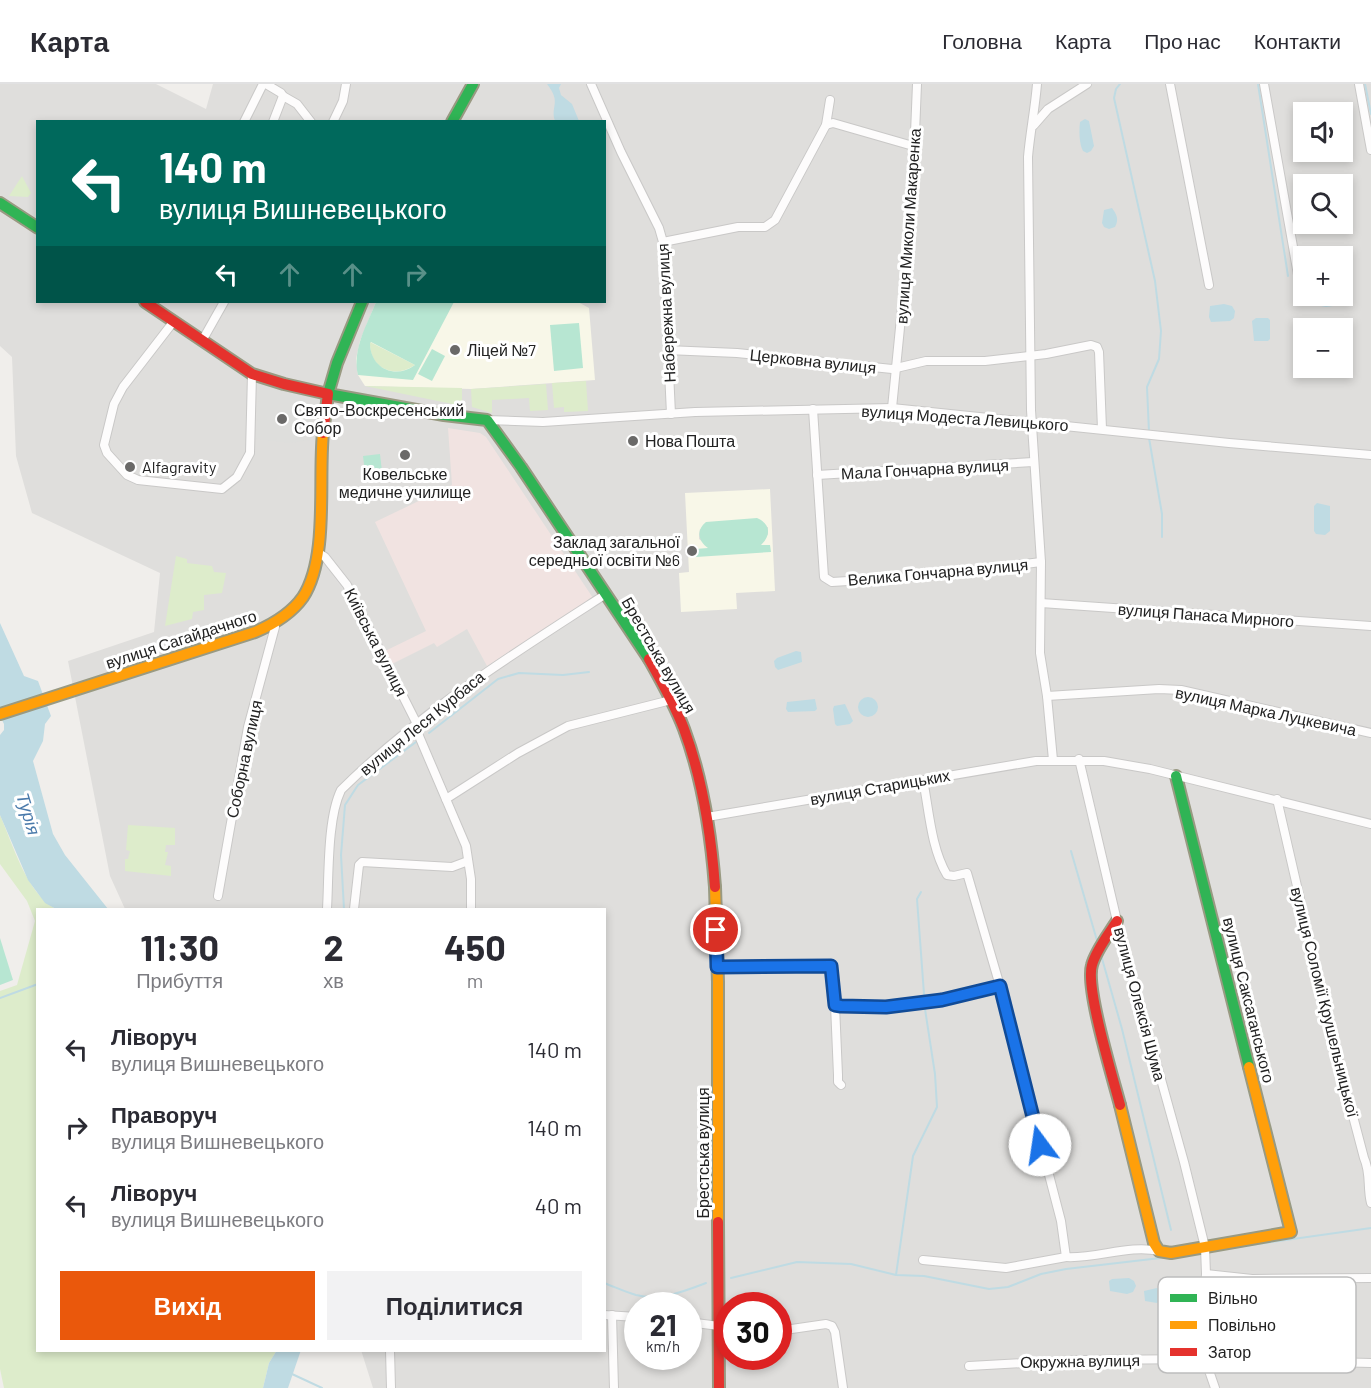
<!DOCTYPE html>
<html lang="uk">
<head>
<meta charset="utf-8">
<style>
	body { margin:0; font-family:Barlow,sans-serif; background:#f2f2f3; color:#2b2b33; height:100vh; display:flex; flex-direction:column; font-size:22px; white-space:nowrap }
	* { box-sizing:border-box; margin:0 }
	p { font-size:20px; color:#7c7c81 }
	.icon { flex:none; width:33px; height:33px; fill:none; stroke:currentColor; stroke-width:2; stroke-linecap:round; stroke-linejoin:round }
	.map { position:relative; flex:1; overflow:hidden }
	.details { position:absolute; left:36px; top:824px; width:570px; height:444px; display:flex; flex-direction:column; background:#fff; border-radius:0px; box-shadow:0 3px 9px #0003 }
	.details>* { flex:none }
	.guide { position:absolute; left:36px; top:36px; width:570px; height:183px; border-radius:0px; box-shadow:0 3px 9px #0003; background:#00695c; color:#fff; overflow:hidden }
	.tools { position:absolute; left:1293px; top:18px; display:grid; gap:12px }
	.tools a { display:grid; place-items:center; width:60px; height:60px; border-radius:0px; background:#fff; box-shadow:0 3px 9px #0003; font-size:30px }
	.speed { position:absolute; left:624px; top:1208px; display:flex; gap:12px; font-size:30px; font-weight:700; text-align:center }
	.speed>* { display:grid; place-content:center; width:78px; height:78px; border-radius:50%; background:#fff; box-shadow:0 3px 9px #0003; line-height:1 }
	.speed small { font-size:15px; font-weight:400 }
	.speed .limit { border:9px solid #d22; background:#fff; color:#111 }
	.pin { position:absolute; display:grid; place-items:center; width:51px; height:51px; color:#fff; margin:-26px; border:3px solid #fff; border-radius:50%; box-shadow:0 2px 6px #0007 }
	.me { position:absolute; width:66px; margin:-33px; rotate:346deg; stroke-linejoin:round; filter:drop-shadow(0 0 4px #0008) }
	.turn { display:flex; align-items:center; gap:21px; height:126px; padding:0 24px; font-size:27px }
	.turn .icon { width:78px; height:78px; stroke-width:2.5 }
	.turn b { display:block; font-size:42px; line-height:51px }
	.lanes { display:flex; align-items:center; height:57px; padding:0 24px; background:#0003; justify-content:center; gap:30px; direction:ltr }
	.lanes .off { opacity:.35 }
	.eta { display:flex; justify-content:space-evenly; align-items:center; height:102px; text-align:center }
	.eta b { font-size:36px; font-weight:700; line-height:42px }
	.primary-button { display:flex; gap:12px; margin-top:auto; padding:12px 24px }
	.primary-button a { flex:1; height:69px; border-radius:0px; background:#ea580c; color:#fff; font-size:24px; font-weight:700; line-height:69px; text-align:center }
	.primary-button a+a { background:#f2f2f3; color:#2b2b33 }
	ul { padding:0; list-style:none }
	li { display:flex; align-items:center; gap:18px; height:78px; padding:0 24px }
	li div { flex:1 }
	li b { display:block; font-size:22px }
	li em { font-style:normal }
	header { display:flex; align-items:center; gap:36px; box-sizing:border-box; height:84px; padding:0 30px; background:#fff; border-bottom:2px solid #e1e1e2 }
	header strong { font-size:28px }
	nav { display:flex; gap:33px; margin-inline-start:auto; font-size:21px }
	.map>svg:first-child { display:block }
	.residential { fill:#dfdedc; fill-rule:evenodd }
	.commercial { fill:#f1e3e1 }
	.education { fill:#f8f7e8; fill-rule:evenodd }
	.religious { fill:#dededc }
	.grass { fill:#ddeccb }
	.pitch { fill:#b7e6d2; fill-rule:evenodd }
	.parking { fill:#e0dfde }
	.water { fill:#bfdbe3 }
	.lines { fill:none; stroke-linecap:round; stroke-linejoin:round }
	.stream { stroke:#bfdbe3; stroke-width:2 }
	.street-casing { stroke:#c9c8c7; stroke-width:10 }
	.fast-casing { stroke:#999a82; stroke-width:14 }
	.slow-casing { stroke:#999a82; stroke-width:14 }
	.jam-casing { stroke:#999a82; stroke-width:14 }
	.street { stroke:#fdfcfc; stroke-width:8 }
	.fast { stroke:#30b455; stroke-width:10 }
	.slow { stroke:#ff9f0a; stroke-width:10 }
	.jam { stroke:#e5322d; stroke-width:10 }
	.route-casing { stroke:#114b97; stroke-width:15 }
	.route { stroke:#1a73e8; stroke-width:10 }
	.poi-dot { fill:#6a6968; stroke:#fff; stroke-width:2 }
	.labels { text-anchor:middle; stroke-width:6; stroke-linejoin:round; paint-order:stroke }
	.street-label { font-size:16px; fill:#222; stroke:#fff }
	.poi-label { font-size:16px; fill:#222; stroke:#fff; text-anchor:start }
	.water-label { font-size:18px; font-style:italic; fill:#4a7aab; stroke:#fff }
	.key { fill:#fff; stroke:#bdbdbd; stroke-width:1.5 }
	.key-label { font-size:16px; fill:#222 }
</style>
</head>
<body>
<header>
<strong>Карта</strong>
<nav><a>Головна</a><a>Карта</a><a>Про нас</a><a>Контакти</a></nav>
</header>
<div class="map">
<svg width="1371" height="1304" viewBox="0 0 1371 1304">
	<rect width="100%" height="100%" fill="#f0eeeb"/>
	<!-- residential -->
	<path class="residential" d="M 0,0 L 156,0 L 206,25 L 213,0 L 1371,0 L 1371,1304 L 373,1304 L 361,1266 L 604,1266 L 604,825 L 125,825 L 110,792 L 68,577 L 154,548 L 160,489 L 32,429 L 16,372 L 12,273 L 0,262 ZM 1304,28 L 1342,28 L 1342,68 L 1304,68 ZM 38,38 L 604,38 L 604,218 L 38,218 ZM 1304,100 L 1342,100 L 1342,140 L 1304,140 ZM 1304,172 L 1342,172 L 1342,212 L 1304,212 ZM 1304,244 L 1342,244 L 1342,284 L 1304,284 ZM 638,1221 L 688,1221 L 688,1272 L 638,1272 ZM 728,1221 L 778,1221 L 778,1272 L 728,1272 Z"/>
	<!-- commercial -->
	<path class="commercial" d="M 448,344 L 480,349 L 486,353 L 593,514 L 487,582 L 467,545 L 437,563 L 434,559 L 390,581 L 383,568 L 426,547 L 375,438 L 452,401 Z"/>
	<!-- education -->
	<g class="education">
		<path d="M 376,218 L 578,218 L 589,224 L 595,296 L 471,305 L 365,302 L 358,291 L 356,275 L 360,257 Z"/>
		<path d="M 770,405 L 775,507 L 736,509 L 737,525 L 681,528 L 679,489 L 689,488 L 685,409 ZM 768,443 L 768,450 L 759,461 L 710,464 L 699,455 L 699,450 L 700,445 Z"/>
	</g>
	<!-- religious -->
	<path class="religious" d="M 259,300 L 302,313 L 310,321 L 313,326 L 311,356 L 288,359 L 256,355 Z"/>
	<!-- grass -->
	<g class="grass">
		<path d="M 22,92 L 31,109 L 28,113 L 9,112 Z"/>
		<path d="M 370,258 L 415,281 C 395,295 369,285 370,258 Z"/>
		<path d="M 586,297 L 588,327 L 564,328 L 564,323 L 554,324 L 552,299 Z"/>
		<path d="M 546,300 L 548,326 L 530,327 L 529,314 L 492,316 L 492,329 L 472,323 L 471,305 Z"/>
		<path d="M 365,302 L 462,304 L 462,322 Z"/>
		<path d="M 176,472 L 187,475 L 187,479 L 212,482 L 214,488 L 226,489 L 222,509 L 204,511 L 204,526 L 193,528 L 192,535 L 165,542 Z"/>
		<path d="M 0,731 C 13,761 27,810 56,825 L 38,825 L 38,1266 L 277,1266 L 269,1279 L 263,1304 L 4,1304 L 0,1285 L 0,907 L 17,901 L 35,837 L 27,817 L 0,780 Z"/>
		<path d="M 128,741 L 175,744 L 175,761 L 166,761 L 165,768 L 168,768 L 165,781 L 171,782 L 171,792 L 125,787 L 125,775 L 128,775 L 130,767 L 126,766 Z"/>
	</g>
	<!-- pitch -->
	<g class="pitch">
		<path d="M 376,218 L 454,218 L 413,296 L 358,291 C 352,265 367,241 376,218 ZM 370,259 L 371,258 L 415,281 C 395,296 370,284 370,259 Z"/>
		<path d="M 579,239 L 583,284 L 554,287 L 550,241 Z"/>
		<path d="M 432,265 L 445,272 L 432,297 L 418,290 Z"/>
		<path d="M 380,370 L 383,396 L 366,398 L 363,372 Z"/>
		<path d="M 757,434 C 771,440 771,452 761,461 L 770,461 L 771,468 L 696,473 L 695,465 L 708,464 C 698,457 696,446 706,438 Z"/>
		<path d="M 0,854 L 13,896 L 0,901 Z"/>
	</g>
	<!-- parking -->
	<path class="parking" d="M 336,487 L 414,634 L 409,638 L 344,509 L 332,492 Z"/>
	<!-- water -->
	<g class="water">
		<path d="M 547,0 L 561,0 L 559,4 L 561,11 L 572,20 L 579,37 L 555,37 C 550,22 562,19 547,0 Z"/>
		<path d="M 1085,35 L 1089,37 L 1094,62 L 1091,67 L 1087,69 L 1083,67 C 1079,60 1079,46 1080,38 Z"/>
		<path d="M 1112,124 C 1117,131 1119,135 1115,143 L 1109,145 L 1104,143 L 1102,139 L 1104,126 Z"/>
		<path d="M 1297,208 L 1303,209 L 1304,212 L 1334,213 L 1336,217 L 1333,222 L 1326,223 L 1296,217 L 1294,209 Z"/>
		<path d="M 1224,220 L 1232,222 L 1235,227 L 1234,234 L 1230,237 L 1211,238 L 1209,233 L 1210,222 Z"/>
		<path d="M 1256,234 L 1268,234 L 1270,236 L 1270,255 L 1268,257 L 1254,257 L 1252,237 Z"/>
		<path d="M 1317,419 L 1330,422 L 1330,447 L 1325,451 L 1316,450 L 1314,447 L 1314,422 Z"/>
		<path d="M 0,539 L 24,592 L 38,597 L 51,632 L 45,640 L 43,657 L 33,677 L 53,750 L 65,771 L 108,825 L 56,825 L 45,819 L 28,796 L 0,731 L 0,651 L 4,646 L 4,640 L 0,632 Z"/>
		<path d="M 796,567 L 801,568 L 802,578 L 778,586 L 775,583 L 774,577 L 777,574 Z"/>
		<circle cx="868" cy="623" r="10"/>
		<path d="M 815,615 L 817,625 L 815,627 L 788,628 L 786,625 L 787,618 Z"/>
		<path d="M 845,620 L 853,637 L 850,640 L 837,642 L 835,640 L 833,625 L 834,622 Z"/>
		<path d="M 1129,1194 L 1134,1197 L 1136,1202 L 1133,1208 L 1127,1210 L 1110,1207 L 1109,1197 L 1112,1195 Z"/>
		<path d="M 1157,1204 L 1161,1206 L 1162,1215 L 1157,1219 L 1145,1217 L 1144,1207 Z"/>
		<path d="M 277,1266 L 301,1266 L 288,1304 L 263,1304 L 269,1279 Z"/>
	</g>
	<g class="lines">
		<!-- stream -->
		<g class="stream">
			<path d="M 1120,0 L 1116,5 L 1114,14 L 1155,197 L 1161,247 L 1159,275 L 1147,303 L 1149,348"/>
			<path d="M 1258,0 L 1288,192"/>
			<path d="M 1365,0 L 1371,30"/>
			<path d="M 1149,354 L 1162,430 L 1162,453"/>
			<path d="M 429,649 L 498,595 L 519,589 L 563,591 L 589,588"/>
			<path d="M 1071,767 L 1098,860"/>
			<path d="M 921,808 L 917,815 L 924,910"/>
			<path d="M 344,825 L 341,771 L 345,721 L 358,701 L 416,658"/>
			<path d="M 1101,871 L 1122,945 L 1171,1146"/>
			<path d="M 0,914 L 38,900"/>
			<path d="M 1216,1166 L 1371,1144"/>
			<path d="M 896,1191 L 913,1072 L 937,1023 L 935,990 L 925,925"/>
			<path d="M 731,1194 L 797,1178 L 851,1180 L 896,1191 L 924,1192 L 989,1205 L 1008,1203 L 1041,1190 L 1066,1185 L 1169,1173"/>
			<path d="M 604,1199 C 615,1203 625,1208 636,1211 C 661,1217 682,1208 706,1199"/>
			<path d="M 292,1290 L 322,1304"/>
		</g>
		<!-- street casing -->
		<g class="street-casing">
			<g id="street">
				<path d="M 266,0 L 281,9 L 283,12 L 273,38"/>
				<path d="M 591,0 L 621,68 L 659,144 L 663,158 L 671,330"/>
				<path d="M 1037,0 C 1035,25 1030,49 1028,73 L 1031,326 L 1041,478 L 1040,569 L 1047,612 L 1053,676"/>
				<path d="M 1170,0 L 1209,201"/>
				<path d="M 1264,0 L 1300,202"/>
				<path d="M 1359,0 L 1371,66"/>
				<path d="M 283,12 L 297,20 L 311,38"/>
				<path d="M 244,38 L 263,0"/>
				<path d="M 333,38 L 343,17 L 346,0"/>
				<path d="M 826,41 L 830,16"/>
				<path d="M 1034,41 L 1048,25 L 1087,0"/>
				<path d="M 663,158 L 738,143 L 765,143 L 775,136 L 826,41 L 833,39 L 913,62"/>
				<path d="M 174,237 L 123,303 L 114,320 L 104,361 L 107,369 L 127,391 L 138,396 L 222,405 L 237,393 L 250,369 L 252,290"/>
				<path d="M 202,257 L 224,218"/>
				<path d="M 667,266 L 737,269 L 892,285 L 926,277 L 985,277 L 1046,270 L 1091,261 L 1097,263 L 1099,268 L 1102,345"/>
				<path d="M 892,324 L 912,123 L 917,0"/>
				<path d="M 813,325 L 824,493 L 832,498 L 929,492 L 1041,478"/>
				<path d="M 487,336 L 543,338 L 695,328 L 892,324 L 1229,359 L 1371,371"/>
				<path d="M 817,391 L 1033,378"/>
				<path d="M 319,469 L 325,473 L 347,501 L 417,640 L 419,652 L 466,762 L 471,795 L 471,825"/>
				<path d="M 1041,519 L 1371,542"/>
				<path d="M 1047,612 L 1159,605 L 1181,606 L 1371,649"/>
				<path d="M 1079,675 L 1117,837 L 1184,1078 L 1205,1163 L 1206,1190 L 1202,1238 L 1205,1275 L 1215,1304"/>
				<path d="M 446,715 L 518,669 L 568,642 L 671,616"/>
				<path d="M 1277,715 L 1328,937 L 1364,1074 C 1371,1089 1367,1104 1371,1119"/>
				<path d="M 707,733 L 1036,677 L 1104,677 L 1150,685 L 1371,740"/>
				<path d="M 218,812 L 248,643 L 275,543 L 274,539"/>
				<path d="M 327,825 C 329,792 327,735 341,706 C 420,628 513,570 606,510"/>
				<path d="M 354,825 L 359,781 L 362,778 L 452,783 L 468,777"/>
				<path d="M 717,883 L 831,882 L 835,921 L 854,923 L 886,923 L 943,916 L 1000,902"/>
				<path d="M 835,921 L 838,991 L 838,998 L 841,1001"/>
				<path d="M 1066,1173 C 1097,1175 1129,1160 1159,1167"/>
				<path d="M 923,1176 L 1006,1184 L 1066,1173 L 1061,1137 L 1000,902 L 967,789 L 954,792 L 947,791 C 931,764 929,726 923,696"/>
				<path d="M 1206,1190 L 1252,1195 L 1371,1194"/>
				<path d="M 604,1231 L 638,1233"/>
				<path d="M 612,1231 L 614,1304"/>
				<path d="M 688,1238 L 719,1242"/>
				<path d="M 778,1247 L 826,1240 L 832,1242 L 835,1248 L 843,1304"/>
				<path d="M 390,1266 L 391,1304"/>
				<path d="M 969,1282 L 1080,1276 L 1205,1275 L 1371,1279"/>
			</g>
		</g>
		<!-- fast casing -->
		<g class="fast-casing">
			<g id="fast">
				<path d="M 452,38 L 473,0"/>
				<path d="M 0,119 L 38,144"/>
				<path d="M 362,218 L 337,279 L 328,310 L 444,331 L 487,336 L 521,383 L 649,575"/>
				<path d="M 1176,692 L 1249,983"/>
			</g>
		</g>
		<!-- slow casing -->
		<g class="slow-casing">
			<g id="slow">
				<path d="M 0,630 L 255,548 C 274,540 291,530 303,513 C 329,473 318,396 323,349"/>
				<path d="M 715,803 L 718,898 L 718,1138"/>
				<path d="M 1120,1021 L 1154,1159 L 1159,1167 L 1171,1169 L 1291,1148 L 1249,983"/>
			</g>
		</g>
		<!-- jam casing -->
		<g class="jam-casing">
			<g id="jam">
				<path d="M 145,218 L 252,290 L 284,300 L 328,310 L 323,349"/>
				<path d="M 649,575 C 662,598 675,621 684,645 C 703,696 711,749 715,803"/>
				<path d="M 1117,837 C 1109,850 1096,866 1092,881 C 1085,903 1113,994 1120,1021"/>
				<path d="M 718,1138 L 719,1304"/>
			</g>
		</g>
		<!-- street -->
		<use href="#street" class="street"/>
		<!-- fast -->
		<use href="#fast" class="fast"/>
		<!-- slow -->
		<use href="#slow" class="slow"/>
		<!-- jam -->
		<use href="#jam" class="jam"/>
	</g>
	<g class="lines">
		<!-- route casing -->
		<g class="route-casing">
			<path id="route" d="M 716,846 L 717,883 L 831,882 L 835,921 L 841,922 L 886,923 L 942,916 L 1000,902 L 1040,1061"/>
		</g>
		<!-- route -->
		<use href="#route" class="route"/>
	</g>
	<!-- markers -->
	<g class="poi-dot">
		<circle cx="455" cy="266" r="6"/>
		<circle cx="282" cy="335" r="6"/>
		<circle cx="633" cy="357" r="6"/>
		<circle cx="405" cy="371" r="6"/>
		<circle cx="130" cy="383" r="6"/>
		<circle cx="692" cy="467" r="6"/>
	</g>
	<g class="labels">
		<!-- street labels -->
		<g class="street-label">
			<text transform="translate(908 142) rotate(-86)" y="6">вулиця Миколи Макаренка</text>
			<text transform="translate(666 229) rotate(-93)" y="6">Набережна вулиця</text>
			<text transform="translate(813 277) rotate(6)" y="6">Церковна вулиця</text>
			<text transform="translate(965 334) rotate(4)" y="6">вулиця Модеста Левицького</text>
			<text transform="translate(925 385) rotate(-3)" y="6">Мала Гончарна вулиця</text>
			<text transform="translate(938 488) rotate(-5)" y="6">Велика Гончарна вулиця</text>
			<text transform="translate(1206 531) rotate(4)" y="6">вулиця Панаса Мирного</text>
			<text transform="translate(181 555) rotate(-18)" y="6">вулиця Сагайдачного</text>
			<text transform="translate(376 558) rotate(63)" y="6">Київська вулиця</text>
			<text transform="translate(659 571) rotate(60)" y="6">Брестська вулиця</text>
			<text transform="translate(1266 627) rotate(12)" y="6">вулиця Марка Луцкевича</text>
			<text transform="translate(422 639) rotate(-39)" y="6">вулиця Леся Курбаса</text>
			<text transform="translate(244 675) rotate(-78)" y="6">Соборна вулиця</text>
			<text transform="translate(880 703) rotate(-10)" y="6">вулиця Старицьких</text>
			<text transform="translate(1249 916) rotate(76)" y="6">вулиця Саксаганського</text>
			<text transform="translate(1325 918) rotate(76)" y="6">вулиця Соломії Крушельницької</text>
			<text transform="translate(1140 920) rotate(75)" y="6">вулиця Олексія Шума</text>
			<text transform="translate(703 1069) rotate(-90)" y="6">Брестська вулиця</text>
			<text transform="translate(1080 1277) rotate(-1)" y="6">Окружна вулиця</text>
		</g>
		<!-- poi labels -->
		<g class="poi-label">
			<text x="467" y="272">Ліцей №7</text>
			<text x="294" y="332">Свято-Воскресенський<tspan x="294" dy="18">Собор</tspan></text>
			<text x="645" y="363">Нова Пошта</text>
			<text x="142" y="389">Alfagravity</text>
			<text x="405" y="396" text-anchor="middle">Ковельське<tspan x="405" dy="18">медичне училище</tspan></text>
			<text x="680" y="464" text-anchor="end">Заклад загальної<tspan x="680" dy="18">середньої освіти №6</tspan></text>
		</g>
		<!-- water labels -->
		<g class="water-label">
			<text transform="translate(28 730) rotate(73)" y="6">Турія</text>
		</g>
	</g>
	<!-- legend -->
	<rect x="1158" y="1193" width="198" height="96" rx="9" class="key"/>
	<rect x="1170" y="1210" width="27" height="8" fill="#30b455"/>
	<rect x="1170" y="1237" width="27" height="8" fill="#ff9f0a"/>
	<rect x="1170" y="1264" width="27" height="8" fill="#e5322d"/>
	<g class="key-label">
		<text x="1208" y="1220">Вільно</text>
		<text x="1208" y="1247">Повільно</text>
		<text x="1208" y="1274">Затор</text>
	</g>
</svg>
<div class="tools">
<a><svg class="icon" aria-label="sound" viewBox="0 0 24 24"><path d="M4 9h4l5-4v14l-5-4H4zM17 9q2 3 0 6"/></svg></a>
<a><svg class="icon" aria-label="search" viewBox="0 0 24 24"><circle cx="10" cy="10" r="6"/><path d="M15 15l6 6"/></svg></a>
<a>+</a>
<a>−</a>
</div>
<div class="speed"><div>21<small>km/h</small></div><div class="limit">30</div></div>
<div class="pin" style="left:716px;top:846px;background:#d93025"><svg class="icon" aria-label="arrive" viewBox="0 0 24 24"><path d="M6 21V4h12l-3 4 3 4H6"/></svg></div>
<svg class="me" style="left:1040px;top:1061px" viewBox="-20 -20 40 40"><circle r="19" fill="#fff"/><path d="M0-13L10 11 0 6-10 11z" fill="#1a73e8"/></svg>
<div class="guide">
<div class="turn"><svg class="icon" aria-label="left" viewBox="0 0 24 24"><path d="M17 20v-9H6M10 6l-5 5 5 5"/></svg><div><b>140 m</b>вулиця Вишневецького</div></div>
<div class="lanes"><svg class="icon" aria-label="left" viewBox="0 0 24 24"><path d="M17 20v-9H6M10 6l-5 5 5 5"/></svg><svg class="icon off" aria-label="ahead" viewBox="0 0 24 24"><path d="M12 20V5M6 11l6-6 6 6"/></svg><svg class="icon off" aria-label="ahead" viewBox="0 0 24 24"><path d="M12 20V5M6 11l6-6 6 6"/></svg><svg class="icon off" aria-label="right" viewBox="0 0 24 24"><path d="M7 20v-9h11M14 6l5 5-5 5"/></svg></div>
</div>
<section class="details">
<div class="eta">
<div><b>11:30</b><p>Прибуття</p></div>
<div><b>2</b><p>хв</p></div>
<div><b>450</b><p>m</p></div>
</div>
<ul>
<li><svg class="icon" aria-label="left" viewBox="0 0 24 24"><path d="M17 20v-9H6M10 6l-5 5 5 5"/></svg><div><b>Ліворуч</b><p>вулиця Вишневецького</p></div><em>140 m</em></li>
<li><svg class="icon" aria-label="right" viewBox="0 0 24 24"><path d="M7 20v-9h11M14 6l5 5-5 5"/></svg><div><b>Праворуч</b><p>вулиця Вишневецького</p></div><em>140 m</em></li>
<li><svg class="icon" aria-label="left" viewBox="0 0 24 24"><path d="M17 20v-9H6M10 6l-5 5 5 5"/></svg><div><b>Ліворуч</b><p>вулиця Вишневецького</p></div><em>40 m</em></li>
</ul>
<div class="primary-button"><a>Вихід</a><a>Поділитися</a></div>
</section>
</div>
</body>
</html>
